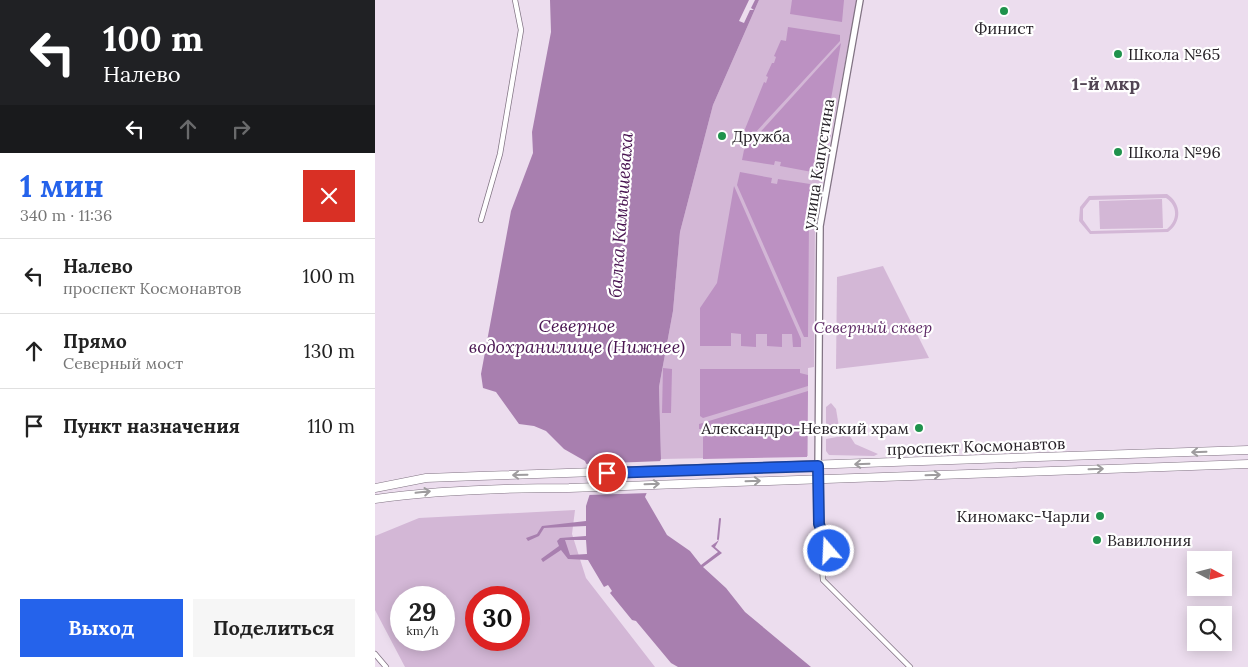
<!DOCTYPE html>
<html lang="ru">
<head>
<meta charset="utf-8">
<style>
	body { margin:0; font-family:Lora,serif; background:#f6f6f6; color:#222; height:100vh; display:flex; flex-direction:column; font-size:19px; white-space:nowrap }
	* { box-sizing:border-box; margin:0 }
	p { font-size:16px; color:#767676 }
	.icon { flex:none; width:28px; height:28px; fill:none; stroke:currentColor; stroke-width:2; stroke-linecap:round; stroke-linejoin:round }
	.map { position:relative; flex:1; overflow:hidden }
	.sheet { display:flex; flex-direction:column; background:#fff; width:375px }
	.sheet>* { flex:none }
	.guide { background:#202124; color:#fff; overflow:hidden }
	.needle { width:32px; rotate:97deg }
	.controls { position:absolute; left:812px; top:551px; display:grid; gap:10px }
	.controls a { display:grid; place-items:center; width:45px; height:45px; border-radius:0px; background:#fff; box-shadow:0 2px 12px #0003; font-size:25px }
	.speed { position:absolute; left:15px; top:586px; display:flex; gap:10px; font-size:25px; font-weight:700; text-align:center }
	.speed>* { display:grid; place-content:center; width:65px; height:65px; border-radius:50%; background:#fff; box-shadow:0 2px 12px #0003; line-height:1 }
	.speed small { font-size:12px; font-weight:400 }
	.speed .limit { border:8px solid #d22; background:#fff; color:#111 }
	.pin { position:absolute; display:grid; place-items:center; width:42px; height:42px; color:#fff; margin:-21px; border:2px solid #fff; border-radius:50%; box-shadow:0 1px 5px #0007 }
	.me { position:absolute; width:55px; margin:-28px; rotate:341deg; stroke-linejoin:round; filter:drop-shadow(0 0 4px #0008) }
	.turn { display:flex; align-items:center; gap:18px; height:105px; padding:0 20px; font-size:22px }
	.turn .icon { width:65px; height:65px; stroke-width:2.5 }
	.turn b { display:block; font-size:35px; line-height:42px }
	.lanes { display:flex; align-items:center; height:48px; padding:0 20px; background:#0003; justify-content:center; gap:25px; direction:ltr }
	.lanes .off { opacity:.35 }
	.round { display:grid; place-items:center; flex:none; width:52px; height:52px; border-radius:0px; background:#f6f6f6 }
	.summary { display:flex; align-items:center; justify-content:space-between; height:85px; padding:0 20px }
	h1 { font-size:30px; font-weight:700; line-height:38px; color:#2563eb }
	.primary-button { display:flex; gap:10px; margin-top:auto; padding:10px 20px }
	.primary-button a { flex:1; height:58px; border-radius:0px; background:#2563eb; color:#fff; font-size:20px; font-weight:700; line-height:58px; text-align:center }
	.primary-button a+a { background:#f6f6f6; color:#222 }
	ul { padding:0; list-style:none }
	li { display:flex; align-items:center; gap:15px; height:75px; padding:0 20px; border-top:1px solid #e0e0e0 }
	li div { flex:1 }
	li b { display:block; font-size:19px }
	li em { font-style:normal }
	main { display:flex; flex:1; min-height:0 }
	.map>svg:first-child { display:block }
	.green { fill:#d3b7d6; fill-rule:evenodd }
	.forest { fill:#bc91c2 }
	.water { fill:#a87faf; fill-rule:evenodd }
	.pier { fill:#ecddee }
	.lines { fill:none; stroke-linecap:round; stroke-linejoin:round }
	.stream { stroke:#a87faf; stroke-width:2 }
	.minor-casing { stroke:#817383; stroke-width:6 }
	.tertiary-casing { stroke:#817383; stroke-width:8 }
	.primary-casing { stroke:#817383; stroke-width:9 }
	.minor { stroke:#fff; stroke-width:4.5 }
	.tertiary { stroke:#fff; stroke-width:5.5 }
	.primary { stroke:#fff; stroke-width:8 }
	.oneway { stroke:#9e9c9e }
	.route-casing { stroke:#184099; stroke-width:12 }
	.route { stroke:#2563eb; stroke-width:9 }
	.poi-dot { fill:#1f924c; stroke:#fff; stroke-width:2 }
	.labels { text-anchor:middle; stroke-width:4.5; stroke-linejoin:round; paint-order:stroke }
	.poi-label { font-size:16px; fill:#272228; stroke:#fff; text-anchor:start }
	.street-label { font-size:16px; fill:#272228; stroke:#fff }
	.park-label { font-size:16px; font-style:italic; fill:#5d2965; stroke:#fff }
	.neighbourhood-label { font-size:18px; font-weight:bold; fill:#524554; stroke:#fff }
	.water-label { font-size:18px; font-style:italic; fill:#4a1652; stroke:#fff }
</style>
</head>
<body>
<main>
<section class="sheet">
<div class="guide">
<div class="turn"><svg class="icon" aria-label="left" viewBox="0 0 24 24"><path d="M17 20v-9H6M10 6l-5 5 5 5"/></svg><div><b>100 m</b>Налево</div></div>
<div class="lanes"><svg class="icon" aria-label="left" viewBox="0 0 24 24"><path d="M17 20v-9H6M10 6l-5 5 5 5"/></svg><svg class="icon off" aria-label="ahead" viewBox="0 0 24 24"><path d="M12 20V5M6 11l6-6 6 6"/></svg><svg class="icon off" aria-label="right" viewBox="0 0 24 24"><path d="M7 20v-9h11M14 6l5 5-5 5"/></svg></div>
</div>
<div class="summary"><div><h1>1 мин</h1><p>340 m · 11:36</p></div><a class="round" style="background:#d93025;color:#fff"><svg class="icon" aria-label="close" viewBox="0 0 24 24"><path d="M6 6l12 12M18 6L6 18"/></svg></a></div>
<ul>
<li><svg class="icon" aria-label="left" viewBox="0 0 24 24"><path d="M17 20v-9H6M10 6l-5 5 5 5"/></svg><div><b>Налево</b><p>проспект Космонавтов</p></div><em>100 m</em></li>
<li><svg class="icon" aria-label="ahead" viewBox="0 0 24 24"><path d="M12 20V5M6 11l6-6 6 6"/></svg><div><b>Прямо</b><p>Северный мост</p></div><em>130 m</em></li>
<li><svg class="icon" aria-label="arrive" viewBox="0 0 24 24"><path d="M6 21V4h12l-3 4 3 4H6"/></svg><div><b>Пункт назначения</b></div><em>110 m</em></li>
</ul>
<div class="primary-button"><a>Выход</a><a>Поделиться</a></div>
</section>
<div class="map">
<svg width="873" height="667" viewBox="0 0 873 667">
	<rect width="100%" height="100%" fill="#ecddee"/>
	<!-- green -->
	<g class="green">
		<path d="M 384,0 L 482,0 L 440,221 L 439,367 L 433,368 L 433,456 L 286,459 L 284,387 L 298,311 L 305,232 L 338,105 Z"/>
		<path d="M 792,194 C 807,204 807,222 793,232 L 715,234 L 704,221 L 705,207 L 714,196 ZM 791,198 C 803,206 803,220 792,229 L 716,231 L 708,220 L 708,209 L 715,200 Z"/>
		<path d="M 787,199 L 788,228 L 725,229 L 724,201 Z"/>
		<path d="M 508,266 L 554,358 L 461,369 L 462,277 Z"/>
		<path d="M 456,403 L 461,409 L 464,427 L 458,431 L 451,427 L 451,407 Z"/>
		<path d="M 471,430 L 480,444 L 503,454 L 499,456 L 454,455 L 451,451 L 451,439 L 467,436 Z"/>
		<path d="M 200,510 L 197,534 L 211,578 L 280,667 L 30,667 L 0,610 L 0,536 L 44,518 ZM 26,598 L 69,598 L 69,640 L 26,640 ZM 101,598 L 144,598 L 144,640 L 101,640 Z"/>
	</g>
	<!-- forest -->
	<g class="forest">
		<path d="M 417,0 L 469,0 L 467,22 L 415,14 Z"/>
		<path d="M 413,27 L 465,35 L 465,41 L 367,147 L 370,129 L 389,82 L 391,83 L 393,77 L 391,76 L 397,63 L 399,63 L 401,57 L 399,56 L 406,40 L 411,41 Z"/>
		<path d="M 466,43 L 444,166 L 438,167 L 437,172 L 405,166 L 406,162 L 400,161 L 399,165 L 367,160 L 369,150 Z"/>
		<path d="M 365,172 L 397,178 L 396,183 L 402,184 L 403,179 L 435,184 L 434,189 L 439,193 L 434,220 L 433,337 L 429,337 L 362,185 Z"/>
		<path d="M 359,186 L 426,339 L 426,347 L 418,347 L 417,334 L 407,334 L 407,347 L 392,346 L 392,334 L 381,334 L 381,347 L 366,346 L 366,334 L 356,333 L 356,346 L 325,346 L 325,308 L 342,283 Z"/>
		<path d="M 288,368 L 297,369 L 296,413 L 287,413 Z"/>
		<path d="M 325,369 L 425,369 L 425,373 L 433,375 L 433,386 L 328,418 L 325,416 Z"/>
		<path d="M 433,391 L 432,457 L 328,459 L 328,429 L 324,429 L 324,424 Z"/>
	</g>
	<!-- water -->
	<path class="water" d="M 175,0 L 384,0 L 338,105 L 305,232 L 298,311 L 284,387 L 286,459 L 270,497 L 292,535 L 315,551 L 326,565 L 343,552 L 336,546 L 344,540 L 340,547 L 347,553 L 328,567 L 351,588 L 370,612 L 436,667 L 303,667 L 296,663 L 261,621 L 257,620 L 235,593 L 237,591 L 233,585 L 229,587 L 213,560 L 193,559 L 186,550 L 168,562 L 166,559 L 184,546 L 182,541 L 185,538 L 211,536 L 211,526 L 169,528 L 164,536 L 153,541 L 151,538 L 162,534 L 167,526 L 211,521 L 211,506 L 219,481 L 210,461 L 189,449 L 171,431 L 159,426 L 144,424 L 121,392 L 108,388 L 106,374 L 136,211 L 158,153 L 157,132 L 176,32 ZM 190,540 L 211,540 L 212,554 L 195,555 Z"/>
	<!-- pier -->
	<g class="pier">
		<path d="M 374,0 L 380,0 L 376,8 L 379,10 L 375,10 L 369,23 L 364,21 Z"/>
		<path d="M 288,461 L 275,493 L 212,495 L 216,481 L 209,464 Z"/>
	</g>
	<g class="lines">
		<!-- stream -->
		<path class="stream" d="M 343,539 L 345,519"/>
		<!-- minor casing -->
		<g class="minor-casing">
			<g id="minor">
				<path d="M 106,220 L 125,154 L 146,30 L 140,0"/>
				<path d="M 443,478 C 444,518 443,536 466,569"/>
				<path d="M 444,524 L 448,580 L 535,667"/>
				<path d="M 0,654 L 11,667"/>
			</g>
		</g>
		<!-- tertiary casing -->
		<g class="tertiary-casing">
			<path id="tertiary" d="M 443,478 L 445,226 L 485,0"/>
		</g>
		<!-- primary casing -->
		<g class="primary-casing">
			<g id="primary">
				<path d="M 0,488 L 51,478 L 104,476 L 873,450"/>
				<path d="M 0,499 C 65,490 128,488 194,488 L 873,464"/>
			</g>
		</g>
		<!-- minor -->
		<use href="#minor" class="minor"/>
		<!-- tertiary -->
		<use href="#tertiary" class="tertiary"/>
		<!-- primary -->
		<use href="#primary" class="primary"/>
	</g>
	<!-- one-way arrows -->
	<defs><path id="oneway-shaft" d="M-6 0H5M1.5-3L5.5 0L1.5 3" fill="none" stroke-width="1.6" stroke-linecap="round" stroke-linejoin="round" transform="scale(1.25)"/></defs>
	<g class="oneway">
		<use href="#oneway-shaft" transform="translate(824 452) rotate(178)"/>
		<use href="#oneway-shaft" transform="translate(487 464) rotate(178)"/>
		<use href="#oneway-shaft" transform="translate(721 469) rotate(-2)"/>
		<use href="#oneway-shaft" transform="translate(145 475) rotate(179)"/>
		<use href="#oneway-shaft" transform="translate(558 475) rotate(-2)"/>
		<use href="#oneway-shaft" transform="translate(378 481) rotate(-2)"/>
		<use href="#oneway-shaft" transform="translate(277 484) rotate(-2)"/>
		<use href="#oneway-shaft" transform="translate(48 492) rotate(-6)"/>
	</g>
	<g class="lines">
		<!-- route casing -->
		<g class="route-casing">
			<path id="route" d="M 232,473 L 443,466 L 444,524 L 454,551"/>
		</g>
		<!-- route -->
		<use href="#route" class="route"/>
	</g>
	<!-- markers -->
	<g class="poi-dot">
		<circle cx="629" cy="11" r="5"/>
		<circle cx="743" cy="54" r="5"/>
		<circle cx="347" cy="136" r="5"/>
		<circle cx="743" cy="152" r="5"/>
		<circle cx="544" cy="428" r="5"/>
		<circle cx="725" cy="516" r="5"/>
		<circle cx="722" cy="540" r="5"/>
	</g>
	<g class="labels">
		<!-- poi labels -->
		<g class="poi-label">
			<text x="629" y="34" text-anchor="middle">Финист</text>
			<text x="753" y="60">Школа №65</text>
			<text x="357" y="142">Дружба</text>
			<text x="753" y="158">Школа №96</text>
			<text x="534" y="434" text-anchor="end">Александро-Невский храм</text>
			<text x="715" y="522" text-anchor="end">Киномакс-Чарли</text>
			<text x="732" y="546">Вавилония</text>
		</g>
		<!-- street labels -->
		<g class="street-label">
			<text transform="translate(443 164) rotate(-81)" y="6">улица Капустина</text>
			<text transform="translate(601 446) rotate(-2)" y="6">проспект Космонавтов</text>
		</g>
		<!-- park labels -->
		<g class="park-label">
			<text x="498" y="333">Северный сквер</text>
		</g>
		<!-- neighbourhood labels -->
		<g class="neighbourhood-label">
			<text x="731" y="90">1-й мкр</text>
		</g>
		<!-- water labels -->
		<g class="water-label">
			<text transform="translate(246 215) rotate(-86)" y="6">балка Камышеваха</text>
			<text x="202" y="332">Северное<tspan x="202" dy="21">водохранилище (Нижнее)</tspan></text>
		</g>
	</g>
</svg>
<div class="controls">
<a><svg class="needle" viewBox="-14 -14 28 28"><path d="M0-13l5 13h-10z" fill="#e53935"/><path d="M0 13l5-13h-10z" fill="#767676"/></svg></a>
<a><svg class="icon" aria-label="search" viewBox="0 0 24 24"><circle cx="10" cy="10" r="6"/><path d="M15 15l6 6"/></svg></a>
</div>
<div class="speed"><div>29<small>km/h</small></div><div class="limit">30</div></div>
<div class="pin" style="left:232px;top:473px;background:#d93025"><svg class="icon" aria-label="arrive" viewBox="0 0 24 24"><path d="M6 21V4h12l-3 4 3 4H6"/></svg></div>
<svg class="me" style="left:454px;top:551px" viewBox="-20 -20 40 40"><circle r="17" fill="#2563eb" stroke="#fff" stroke-width="3"/><path d="M0-11L8 9 0 5-8 9z" fill="#fff"/></svg>
</div>
</main>
</body>
</html>
